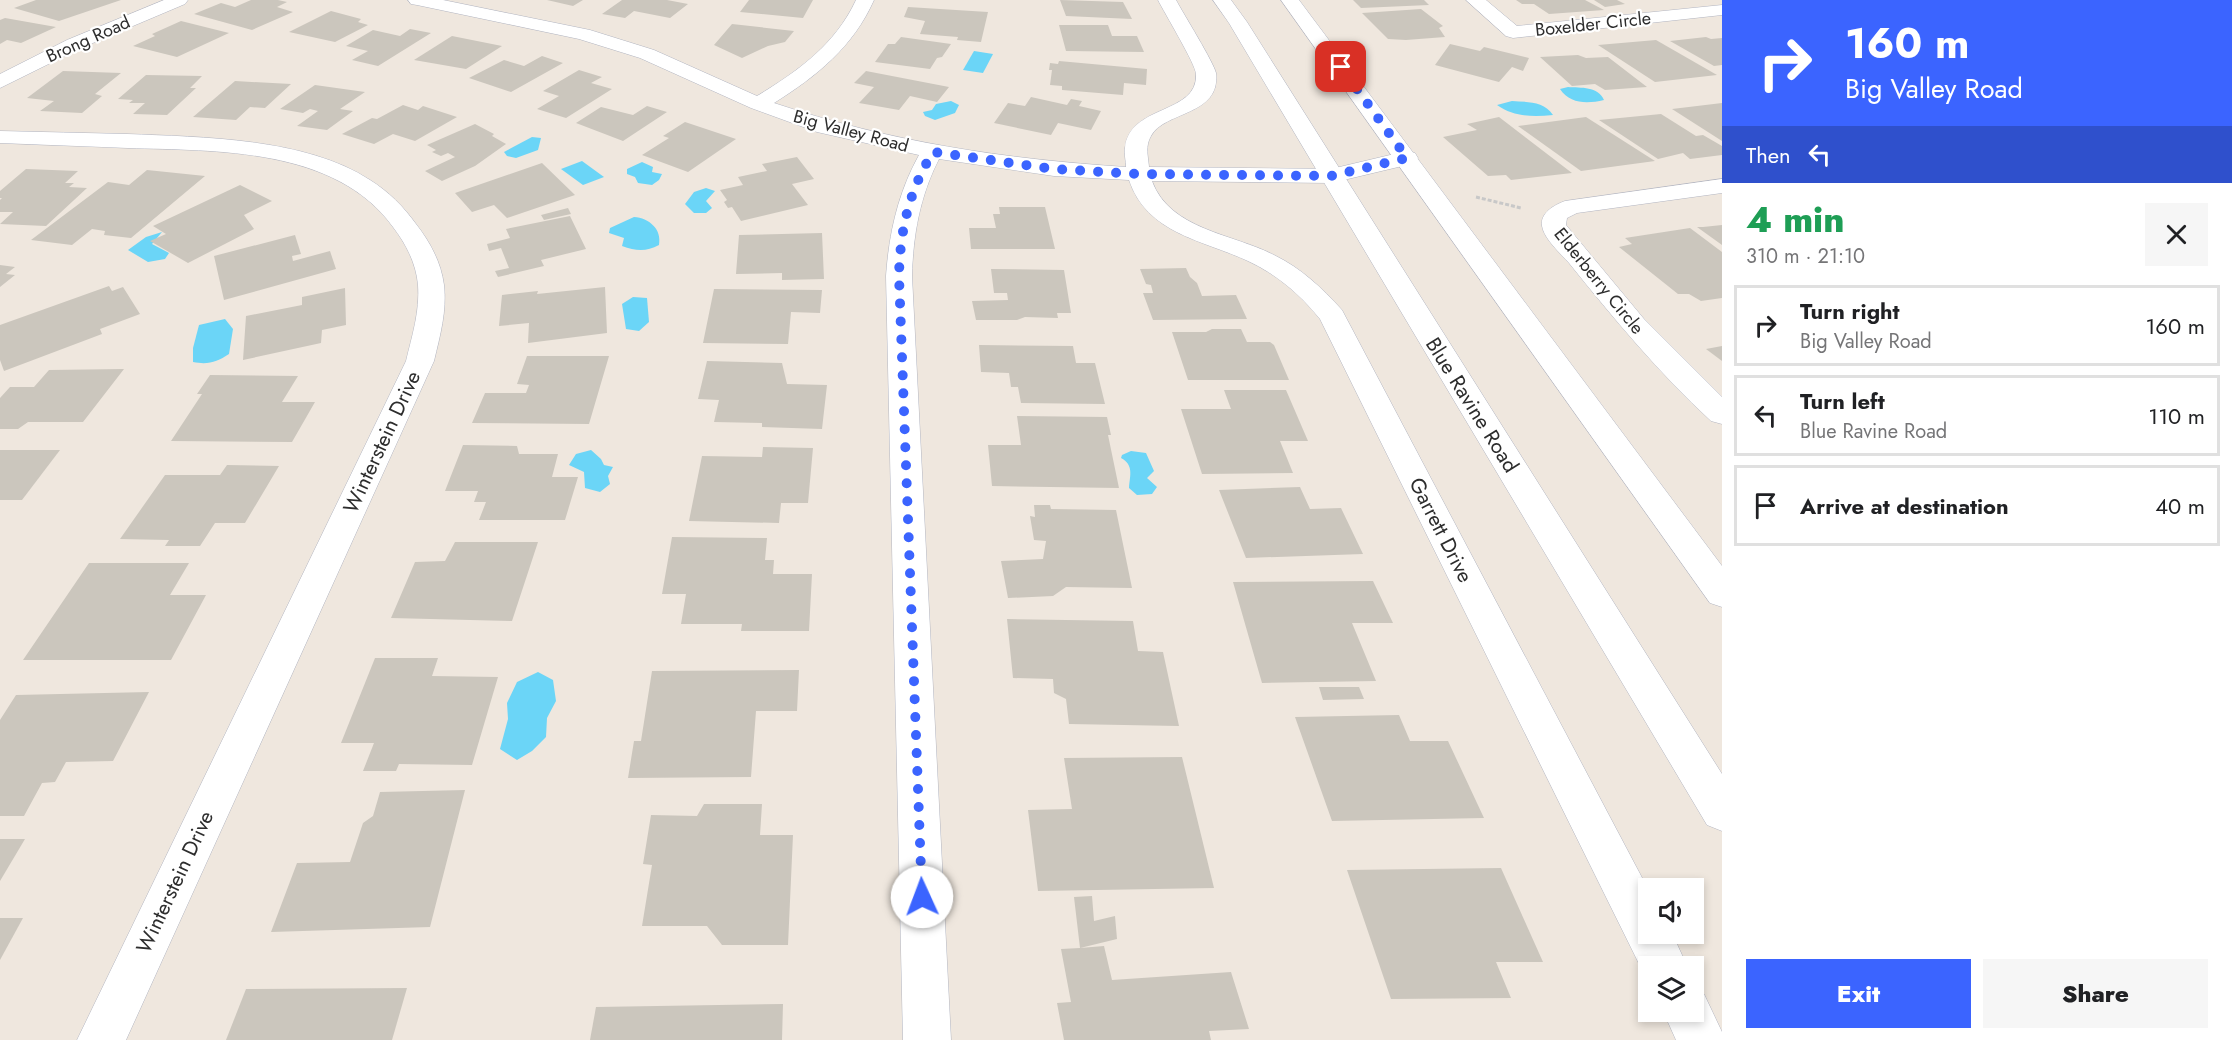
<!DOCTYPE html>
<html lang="en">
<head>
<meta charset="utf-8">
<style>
	body { margin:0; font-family:Jost,sans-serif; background:#f6f6f6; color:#202124; height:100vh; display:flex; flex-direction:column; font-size:22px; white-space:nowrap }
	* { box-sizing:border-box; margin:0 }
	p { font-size:20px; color:#757577 }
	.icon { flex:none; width:33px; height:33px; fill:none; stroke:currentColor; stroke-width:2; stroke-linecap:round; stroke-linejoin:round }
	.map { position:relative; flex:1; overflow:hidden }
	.side { display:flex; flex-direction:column; background:#fff; width:510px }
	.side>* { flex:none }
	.hud { background:#3b64ff; color:#fff; overflow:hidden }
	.controls { position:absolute; left:1638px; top:878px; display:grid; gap:12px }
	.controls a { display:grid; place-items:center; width:66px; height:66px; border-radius:0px; background:#fff; box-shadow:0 3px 9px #0003; font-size:30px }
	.pin { position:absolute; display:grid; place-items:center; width:51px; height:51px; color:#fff; margin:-26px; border-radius:12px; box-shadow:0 3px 9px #0006 }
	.me { position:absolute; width:66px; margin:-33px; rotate:358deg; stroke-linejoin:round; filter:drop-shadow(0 0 4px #0008) }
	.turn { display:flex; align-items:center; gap:21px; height:126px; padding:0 24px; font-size:27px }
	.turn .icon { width:78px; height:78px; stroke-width:2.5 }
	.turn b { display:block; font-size:42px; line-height:51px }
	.then { display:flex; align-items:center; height:57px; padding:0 24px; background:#0003; gap:12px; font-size:22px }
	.round { display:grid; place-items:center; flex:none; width:63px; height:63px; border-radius:0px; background:#f6f6f6 }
	.overview { display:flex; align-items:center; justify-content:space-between; height:102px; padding:0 24px }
	h1 { font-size:36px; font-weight:800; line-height:45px; color:#1e9e55 }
	.cta { display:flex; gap:12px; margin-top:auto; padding:12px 24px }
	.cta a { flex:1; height:69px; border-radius:0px; background:#3b64ff; color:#fff; font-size:24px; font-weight:800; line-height:69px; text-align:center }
	.cta a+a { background:#f6f6f6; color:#202124 }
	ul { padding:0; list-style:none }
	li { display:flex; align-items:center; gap:18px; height:81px; margin:0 12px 9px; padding:0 12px; border:3px solid #e0e0e0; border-radius:0px }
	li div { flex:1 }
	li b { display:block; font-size:22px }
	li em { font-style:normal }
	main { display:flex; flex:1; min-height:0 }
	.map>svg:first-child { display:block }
	.water { fill:#6bd5f7 }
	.building { fill:#cbc6bd }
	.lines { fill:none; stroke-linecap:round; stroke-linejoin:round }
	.street-casing { stroke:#b2b5c1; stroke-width:1 }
	.secondary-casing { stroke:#b2b5c1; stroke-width:1 }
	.path { stroke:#c8c8c8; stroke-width:3; stroke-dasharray:4 2; stroke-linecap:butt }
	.street { fill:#fff; fill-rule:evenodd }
	.secondary { fill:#fff; fill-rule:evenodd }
	.route { stroke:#3b64ff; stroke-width:10; stroke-dasharray:0 18 }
	.labels { text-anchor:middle; stroke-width:4.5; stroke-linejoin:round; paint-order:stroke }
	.far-street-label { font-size:18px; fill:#2d2d2d; stroke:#fff }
	.street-label { font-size:21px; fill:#2d2d2d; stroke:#fff }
</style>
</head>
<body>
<main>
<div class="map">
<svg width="1722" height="1040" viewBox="0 0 1722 1040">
	<rect width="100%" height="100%" fill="#efe7de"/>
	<!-- water -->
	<g class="water">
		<path d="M 974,51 L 993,54 L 983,73 L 963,70 Z"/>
		<path d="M 1568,87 C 1581,88 1598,86 1604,100 C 1587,104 1570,104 1560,89 Z"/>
		<path d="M 951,101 L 959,105 L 955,113 L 935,120 L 925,116 L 923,112 L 932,110 L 936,104 Z"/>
		<path d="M 1512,101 C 1527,102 1544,101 1553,115 C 1533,117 1514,117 1497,105 Z"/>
		<path d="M 532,137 L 541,138 L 538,150 L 516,158 L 507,156 L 504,152 Z"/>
		<path d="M 582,161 L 604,177 L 583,185 L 561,169 Z"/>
		<path d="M 642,162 L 653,167 L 652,172 L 662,174 L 659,180 L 652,185 L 638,183 L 635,177 L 627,174 L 627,169 Z"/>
		<path d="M 706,188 L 715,191 L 706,201 L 712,208 L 706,213 L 694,213 L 685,204 L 694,192 Z"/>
		<path d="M 634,217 C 649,218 662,229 659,245 C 646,252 636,251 622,246 L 624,238 L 609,233 L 610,228 Z"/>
		<path d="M 162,232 L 152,244 L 169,253 L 165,259 L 148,262 L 128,250 L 146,237 Z"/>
		<path d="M 633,297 L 647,298 L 649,322 L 639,331 L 626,329 L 622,304 Z"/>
		<path d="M 225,319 L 233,329 L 229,354 C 217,362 208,365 193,362 L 193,348 L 199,325 Z"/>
		<path d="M 591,450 L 601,459 L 604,465 L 613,467 L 608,476 L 610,484 L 600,492 L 585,488 L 584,472 L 569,465 L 576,454 Z"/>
		<path d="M 1131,451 L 1146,453 L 1154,471 L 1147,478 L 1157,487 L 1152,494 L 1137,495 L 1129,488 C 1130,475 1134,465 1121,458 L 1122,455 Z"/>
		<path d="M 538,672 L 553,680 L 556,701 L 547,718 L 546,737 L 532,751 L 517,760 L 500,749 L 508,719 L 507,703 L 517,682 Z"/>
	</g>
	<!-- building -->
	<g class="building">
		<path d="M 36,0 L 121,0 L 59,21 L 14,8 Z"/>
		<path d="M 251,0 L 278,0 L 287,2 L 277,7 L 293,12 L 252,30 L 194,14 L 221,3 L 235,7 Z"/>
		<path d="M 547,0 L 583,0 L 573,6 Z"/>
		<path d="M 622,0 L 667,0 L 688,4 L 670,18 L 634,11 L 625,18 L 602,14 Z"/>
		<path d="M 749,0 L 813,0 L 803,18 L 740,12 Z"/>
		<path d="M 1060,0 L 1123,2 L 1132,19 L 1066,16 Z"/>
		<path d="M 1353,0 L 1424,0 L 1429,5 L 1361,8 Z"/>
		<path d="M 1516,0 L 1585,0 L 1604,10 L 1549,14 L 1534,4 L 1522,4 Z"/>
		<path d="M 1594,0 L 1617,0 L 1625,4 L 1605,7 Z"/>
		<path d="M 908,7 L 988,12 L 981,42 L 957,40 L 958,37 L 920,34 L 925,21 L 904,17 Z"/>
		<path d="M 1421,9 L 1443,26 L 1439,28 L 1445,37 L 1406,40 L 1388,39 L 1362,13 Z"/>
		<path d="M 331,11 L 361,19 L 358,22 L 368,25 L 335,42 L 289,32 Z"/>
		<path d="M 5,18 L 56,27 L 21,43 L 7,40 L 0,44 L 0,20 Z"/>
		<path d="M 181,21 L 229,33 L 177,57 L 133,46 L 155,36 L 152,34 Z"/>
		<path d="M 732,24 L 794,31 L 785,42 L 768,46 L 742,58 L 714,45 Z"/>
		<path d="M 1059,25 L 1108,25 L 1112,36 L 1137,36 L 1144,52 L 1066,51 Z"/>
		<path d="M 410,29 L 431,33 L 378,66 L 352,60 L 368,51 L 346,46 L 373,30 L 400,36 Z"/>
		<path d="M 452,36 L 502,46 L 466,69 L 414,60 Z"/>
		<path d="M 901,37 L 951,44 L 942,57 L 937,58 L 930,69 L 875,62 L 888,44 L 895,44 Z"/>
		<path d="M 1706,37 L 1711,39 L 1722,38 L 1722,65 L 1714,66 L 1670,41 Z"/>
		<path d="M 1656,40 L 1717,75 L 1655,82 L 1598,45 Z"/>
		<path d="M 1450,44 L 1480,51 L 1484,47 L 1529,58 L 1523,71 L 1512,67 L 1499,82 L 1435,65 Z"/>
		<path d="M 1578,55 L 1586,58 L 1608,57 L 1647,87 L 1605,90 L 1595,84 L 1572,86 L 1540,57 Z"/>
		<path d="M 542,56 L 563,63 L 511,92 L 469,78 L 504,60 L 524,66 Z"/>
		<path d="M 1059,61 L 1147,69 L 1146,85 L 1124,83 L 1123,95 L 1062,90 L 1062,86 L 1050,85 L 1052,70 L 1049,70 L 1050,63 L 1058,64 Z"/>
		<path d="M 579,70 L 602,77 L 591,83 L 612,89 L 566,118 L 537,109 L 559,96 L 543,91 Z"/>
		<path d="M 63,71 L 121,73 L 95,94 L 102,96 L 82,113 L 40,111 L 54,101 L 27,98 Z"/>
		<path d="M 866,71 L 949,87 L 937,102 L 910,96 L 899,110 L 859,103 L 874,87 L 854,83 Z"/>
		<path d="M 146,75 L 202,76 L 190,88 L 196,88 L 167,115 L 133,114 L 145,103 L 129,103 L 133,100 L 118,99 Z"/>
		<path d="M 235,81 L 291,84 L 265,108 L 250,107 L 236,120 L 193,117 Z"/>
		<path d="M 315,85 L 365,92 L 340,109 L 353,111 L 327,130 L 297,126 L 318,111 L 310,109 L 303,113 L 280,109 Z"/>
		<path d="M 1031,97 L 1067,105 L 1071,99 L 1082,101 L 1079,106 L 1101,111 L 1091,130 L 1058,123 L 1051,135 L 994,123 L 1008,103 L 1025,106 Z"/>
		<path d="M 1722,103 L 1722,141 L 1672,109 Z"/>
		<path d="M 403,105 L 418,110 L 423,106 L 457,117 L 415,141 L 393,134 L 374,144 L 342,134 L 372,118 L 377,119 Z"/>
		<path d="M 647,106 L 667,112 L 623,141 L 576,123 L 601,107 L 633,115 Z"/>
		<path d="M 1661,114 L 1696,136 L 1703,135 L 1722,146 L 1722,155 L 1690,159 L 1683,153 L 1658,159 L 1599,120 Z"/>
		<path d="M 1499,117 L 1572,173 L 1511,180 L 1506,175 L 1488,176 L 1443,137 L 1477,130 L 1467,124 Z"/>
		<path d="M 1586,117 L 1655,161 L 1581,171 L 1518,126 Z"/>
		<path d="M 685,122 L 736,139 L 688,172 L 642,155 L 669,138 L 663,136 Z"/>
		<path d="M 475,124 L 494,134 L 492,136 L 506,144 L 475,166 L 442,181 L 425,171 L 455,157 L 448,153 L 441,156 L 432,152 L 436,150 L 427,145 Z"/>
		<path d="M 797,157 L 814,179 L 792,184 L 808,205 L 741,221 L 732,207 L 728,208 L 724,202 L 727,200 L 720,190 L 743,185 L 738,177 L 767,171 L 762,164 Z"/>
		<path d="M 542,163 L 575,195 L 507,218 L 494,205 L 472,212 L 455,193 Z"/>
		<path d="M 26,169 L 78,171 L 65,183 L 74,183 L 69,187 L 87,188 L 46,226 L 0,224 L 13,212 L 0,212 L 0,200 L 2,198 L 0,198 L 0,191 Z"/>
		<path d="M 147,170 L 205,176 L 131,238 L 104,235 L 105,231 L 92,229 L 72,245 L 31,240 L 108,182 L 129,185 Z"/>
		<path d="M 240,185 L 272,201 L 244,215 L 254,229 L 188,263 L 150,241 L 166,234 L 153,226 Z"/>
		<path d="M 999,207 L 1045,207 L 1055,249 L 971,249 L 969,228 L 996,228 L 993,214 L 1000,214 Z"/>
		<path d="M 568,208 L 571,214 L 544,220 L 541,215 Z"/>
		<path d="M 570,216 L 586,249 L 541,260 L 544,266 L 498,277 L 495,271 L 509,268 L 501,248 L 489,251 L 487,244 L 510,238 L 506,229 Z"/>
		<path d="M 1722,225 L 1722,245 L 1697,227 L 1703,227 Z"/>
		<path d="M 1690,228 L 1722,252 L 1722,298 L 1701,301 L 1689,294 L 1678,294 L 1619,247 L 1632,244 L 1625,238 Z"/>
		<path d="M 822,233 L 824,279 L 782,280 L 782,273 L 736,274 L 739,235 Z"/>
		<path d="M 295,235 L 301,254 L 292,256 L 293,261 L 330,251 L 336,269 L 224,300 L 214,256 Z"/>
		<path d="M 0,265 L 15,267 L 6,274 L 15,275 L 0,287 Z"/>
		<path d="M 1186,268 L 1190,277 L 1197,283 L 1202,296 L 1236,295 L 1247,319 L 1153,320 L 1143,293 L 1153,293 L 1151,285 L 1146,284 L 1140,269 Z"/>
		<path d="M 991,269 L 1064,270 L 1071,313 L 1057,313 L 1058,318 L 1025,317 L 1017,320 L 976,320 L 972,301 L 1008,300 L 1007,293 L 994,293 Z"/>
		<path d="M 109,286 L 112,291 L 123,287 L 140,314 L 100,329 L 102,334 L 4,371 L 0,360 L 0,325 Z"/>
		<path d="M 605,287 L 607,333 L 528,343 L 529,323 L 499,326 L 502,295 L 538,291 L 537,294 Z"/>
		<path d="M 345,288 L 346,325 L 322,330 L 321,343 L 243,360 L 246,316 L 302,305 L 302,297 Z"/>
		<path d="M 714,289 L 822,290 L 820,313 L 791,312 L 788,344 L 703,343 Z"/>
		<path d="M 1212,329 L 1241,329 L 1247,342 L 1270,342 L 1274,345 L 1289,380 L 1188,380 L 1172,332 L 1206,332 Z"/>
		<path d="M 979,345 L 1073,346 L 1076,363 L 1095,363 L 1105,404 L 1021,403 L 1018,387 L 1011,387 L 1009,373 L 981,372 Z"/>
		<path d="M 1722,346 L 1722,361 L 1706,349 Z"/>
		<path d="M 527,356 L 609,356 L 589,424 L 472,423 L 485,393 L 526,393 L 529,385 L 517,384 Z"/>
		<path d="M 707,361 L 782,363 L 787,384 L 827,385 L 822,429 L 762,427 L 762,423 L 714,422 L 719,400 L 698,399 Z"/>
		<path d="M 124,369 L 83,422 L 28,422 L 18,429 L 0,429 L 0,398 L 10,387 L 34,387 L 49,370 Z"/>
		<path d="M 210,375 L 298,376 L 282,402 L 315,402 L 292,442 L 171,441 L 202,394 L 197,394 Z"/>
		<path d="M 1224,390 L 1286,390 L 1308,441 L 1280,441 L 1293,473 L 1202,474 L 1181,409 L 1231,409 Z"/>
		<path d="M 1017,416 L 1107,417 L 1111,435 L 1108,435 L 1119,488 L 992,486 L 988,445 L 1021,445 Z"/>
		<path d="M 463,445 L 517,446 L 519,454 L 558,454 L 552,477 L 578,477 L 565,520 L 479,520 L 486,502 L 474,502 L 478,491 L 445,491 Z"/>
		<path d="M 763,447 L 813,448 L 808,503 L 781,503 L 779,523 L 689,521 L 702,456 L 762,457 Z"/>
		<path d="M 0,450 L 60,450 L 22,500 L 0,500 Z"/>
		<path d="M 227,465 L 279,466 L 245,523 L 215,523 L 200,546 L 165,546 L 169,540 L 120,539 L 165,475 L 220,475 Z"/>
		<path d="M 1300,487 L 1310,509 L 1341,508 L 1363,554 L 1246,558 L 1219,490 Z"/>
		<path d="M 1034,505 L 1050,505 L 1051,509 L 1116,510 L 1132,588 L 1066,587 L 1053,596 L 1008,598 L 1001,561 L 1043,559 L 1046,541 L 1034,540 L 1030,516 L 1035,517 Z"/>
		<path d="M 672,537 L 767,538 L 765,560 L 774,560 L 773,574 L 812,574 L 809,631 L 741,631 L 742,624 L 681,624 L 686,594 L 662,594 Z"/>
		<path d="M 455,542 L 538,542 L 512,621 L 391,618 L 415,562 L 445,561 Z"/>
		<path d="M 89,563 L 189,563 L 170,595 L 206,595 L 171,660 L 23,660 Z"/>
		<path d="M 1373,581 L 1393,623 L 1352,623 L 1376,681 L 1262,683 L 1233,582 Z"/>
		<path d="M 1007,619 L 1133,621 L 1138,651 L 1163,652 L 1179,726 L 1069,724 L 1066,699 L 1054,693 L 1053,679 L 1013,678 Z"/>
		<path d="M 375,658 L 438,658 L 432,676 L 498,677 L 472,765 L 399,764 L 396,771 L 363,771 L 374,743 L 341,743 Z"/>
		<path d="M 799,670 L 797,711 L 756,711 L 751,777 L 628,778 L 634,741 L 641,741 L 652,671 Z"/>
		<path d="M 1319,687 L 1359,687 L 1364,699 L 1323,700 Z"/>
		<path d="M 149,692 L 113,761 L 66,762 L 55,782 L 42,783 L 24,816 L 0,816 L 0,720 L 16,695 Z"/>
		<path d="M 1399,715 L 1410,741 L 1448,741 L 1484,818 L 1332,821 L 1295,717 Z"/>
		<path d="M 1182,757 L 1214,888 L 1038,891 L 1028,810 L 1072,809 L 1064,758 Z"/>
		<path d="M 465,790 L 430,927 L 271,932 L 297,863 L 350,862 L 363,823 L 373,816 L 380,792 Z"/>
		<path d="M 704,804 L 762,804 L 760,835 L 793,835 L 788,945 L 722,945 L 707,926 L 642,926 L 652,865 L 643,864 L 651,815 L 697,816 Z"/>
		<path d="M 0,839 L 25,839 L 0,881 Z"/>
		<path d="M 1501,868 L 1543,962 L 1496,962 L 1511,998 L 1391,999 L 1347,870 Z"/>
		<path d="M 1092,896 L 1094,921 L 1115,916 L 1117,939 L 1080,948 L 1104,946 L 1112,980 L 1231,972 L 1249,1029 L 1209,1031 L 1211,1040 L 1064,1040 L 1057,1003 L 1071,1002 L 1061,949 L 1080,948 L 1074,897 Z"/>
		<path d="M 0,918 L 23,918 L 0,960 Z"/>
		<path d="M 407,988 L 392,1040 L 226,1040 L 246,989 Z"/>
		<path d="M 783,1004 L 782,1040 L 590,1040 L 596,1007 Z"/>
	</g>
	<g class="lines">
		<!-- street casing -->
		<g class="street-casing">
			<g id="street">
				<path d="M 164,0 L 188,0 L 185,4 L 81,48 L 0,88 L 0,74 L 67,40 Z"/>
				<path d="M 408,0 L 443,0 L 590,30 L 654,50 L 757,96 C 798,71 835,45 856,0 L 874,0 C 853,47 817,76 774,103 C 890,142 1004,159 1126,167 C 1126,161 1124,154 1125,148 C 1129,104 1198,115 1196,74 C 1196,65 1164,12 1158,0 L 1176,0 C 1183,13 1214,63 1216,73 C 1221,116 1164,111 1151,136 C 1145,146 1148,156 1149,167 L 1331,169 L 1407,151 L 1415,153 L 1418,158 L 1415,163 L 1331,183 L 1152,181 C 1170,230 1234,234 1274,255 C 1301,268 1322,288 1342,310 L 1648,889 L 1648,933 L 1672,933 L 1687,966 L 1648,966 L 1648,982 L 1320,319 C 1300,294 1276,274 1248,261 C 1203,240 1147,234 1129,180 L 1054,176 L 939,159 C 920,196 913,235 912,276 L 951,1040 L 903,1040 L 886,276 C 889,233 898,193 919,155 L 817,132 L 751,108 L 640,58 L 579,39 L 417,5 L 411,4 Z"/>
				<path d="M 1466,0 L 1486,0 L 1517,26 L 1722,5 L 1722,15 L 1513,38 L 1506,36 Z"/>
				<path d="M 0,131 C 42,132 85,133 127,134 C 202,137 306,138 370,180 C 389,192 403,206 416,224 C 430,242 441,262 444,285 C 447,311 440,336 434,361 L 126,1040 L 77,1040 L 406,361 C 412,336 420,311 418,285 C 416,263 406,244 393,227 C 335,147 216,151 128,148 C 85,146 43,145 0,143 Z"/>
				<path d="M 1722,179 L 1722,193 L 1577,213 L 1567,218 L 1566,225 L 1644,319 L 1722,397 L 1722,424 L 1711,421 C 1659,373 1614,319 1569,263 C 1561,254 1544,239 1542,226 C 1540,213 1554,205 1565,201 Z"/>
				<path d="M 1694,990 L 1704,994 L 1722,1032 L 1722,1040 L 1676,1040 L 1663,1011 L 1694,1011 Z"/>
			</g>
		</g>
		<!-- secondary casing -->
		<g class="secondary-casing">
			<g id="secondary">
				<path d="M 1213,0 L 1231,0 L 1247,22 L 1722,774 L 1722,831 L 1707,825 L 1229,23 Z"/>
				<path d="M 1281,0 L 1299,0 L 1722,566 L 1722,607 L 1710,603 Z"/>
			</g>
		</g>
		<!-- path -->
		<path class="path" d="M 1476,197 L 1521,208"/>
		<!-- street -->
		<use href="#street" class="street"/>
		<!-- secondary -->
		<use href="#secondary" class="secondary"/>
	</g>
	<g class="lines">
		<!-- route -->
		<path class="route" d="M 922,897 L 899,276 C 900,230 909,191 933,152 L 1054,169 L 1138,174 L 1331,176 L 1407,158 L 1341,67"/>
	</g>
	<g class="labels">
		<!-- far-street labels -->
		<g class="far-street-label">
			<text transform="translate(1593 24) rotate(-6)" y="6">Boxelder Circle</text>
			<text transform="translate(88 39) rotate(-24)" y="6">Brong Road</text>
			<text transform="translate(851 131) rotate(15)" y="6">Big Valley Road</text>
			<text transform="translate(1599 281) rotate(51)" y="6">Elderberry Circle</text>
		</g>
		<!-- street labels -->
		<g class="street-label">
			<text transform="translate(1472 405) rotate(58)" y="7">Blue Ravine Road</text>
			<text transform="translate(382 442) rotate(-65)" y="7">Winterstein Drive</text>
			<text transform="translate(1441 530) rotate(63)" y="7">Garrett Drive</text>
			<text transform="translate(175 882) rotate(-65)" y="7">Winterstein Drive</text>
		</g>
	</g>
</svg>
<div class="controls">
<a><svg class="icon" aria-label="sound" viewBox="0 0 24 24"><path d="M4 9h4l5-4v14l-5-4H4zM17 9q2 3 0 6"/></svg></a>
<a><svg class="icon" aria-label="layers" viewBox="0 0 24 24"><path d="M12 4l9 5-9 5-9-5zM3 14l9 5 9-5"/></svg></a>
</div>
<div class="pin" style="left:1341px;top:67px;background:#d93025"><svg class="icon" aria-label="arrive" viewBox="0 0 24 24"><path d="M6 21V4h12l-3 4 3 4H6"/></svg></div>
<svg class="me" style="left:922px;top:897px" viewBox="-20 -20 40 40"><circle r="19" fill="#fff"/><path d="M0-13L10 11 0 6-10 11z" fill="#3b64ff"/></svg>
</div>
<section class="side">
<div class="hud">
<div class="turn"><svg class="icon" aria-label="right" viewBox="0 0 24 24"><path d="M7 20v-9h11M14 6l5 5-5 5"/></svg><div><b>160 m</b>Big Valley Road</div></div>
<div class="then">Then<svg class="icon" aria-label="left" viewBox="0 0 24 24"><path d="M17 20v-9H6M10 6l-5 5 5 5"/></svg></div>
</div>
<div class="overview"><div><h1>4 min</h1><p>310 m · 21:10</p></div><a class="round"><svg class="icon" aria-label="close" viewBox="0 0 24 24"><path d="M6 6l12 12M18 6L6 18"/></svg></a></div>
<ul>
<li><svg class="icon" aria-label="right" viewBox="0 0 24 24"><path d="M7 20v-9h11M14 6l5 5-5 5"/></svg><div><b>Turn right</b><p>Big Valley Road</p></div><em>160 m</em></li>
<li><svg class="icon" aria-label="left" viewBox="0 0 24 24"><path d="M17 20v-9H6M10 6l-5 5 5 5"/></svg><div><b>Turn left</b><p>Blue Ravine Road</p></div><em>110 m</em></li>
<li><svg class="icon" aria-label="arrive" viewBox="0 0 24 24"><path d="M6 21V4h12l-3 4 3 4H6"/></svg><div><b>Arrive at destination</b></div><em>40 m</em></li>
</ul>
<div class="cta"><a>Exit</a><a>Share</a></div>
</section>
</main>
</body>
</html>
